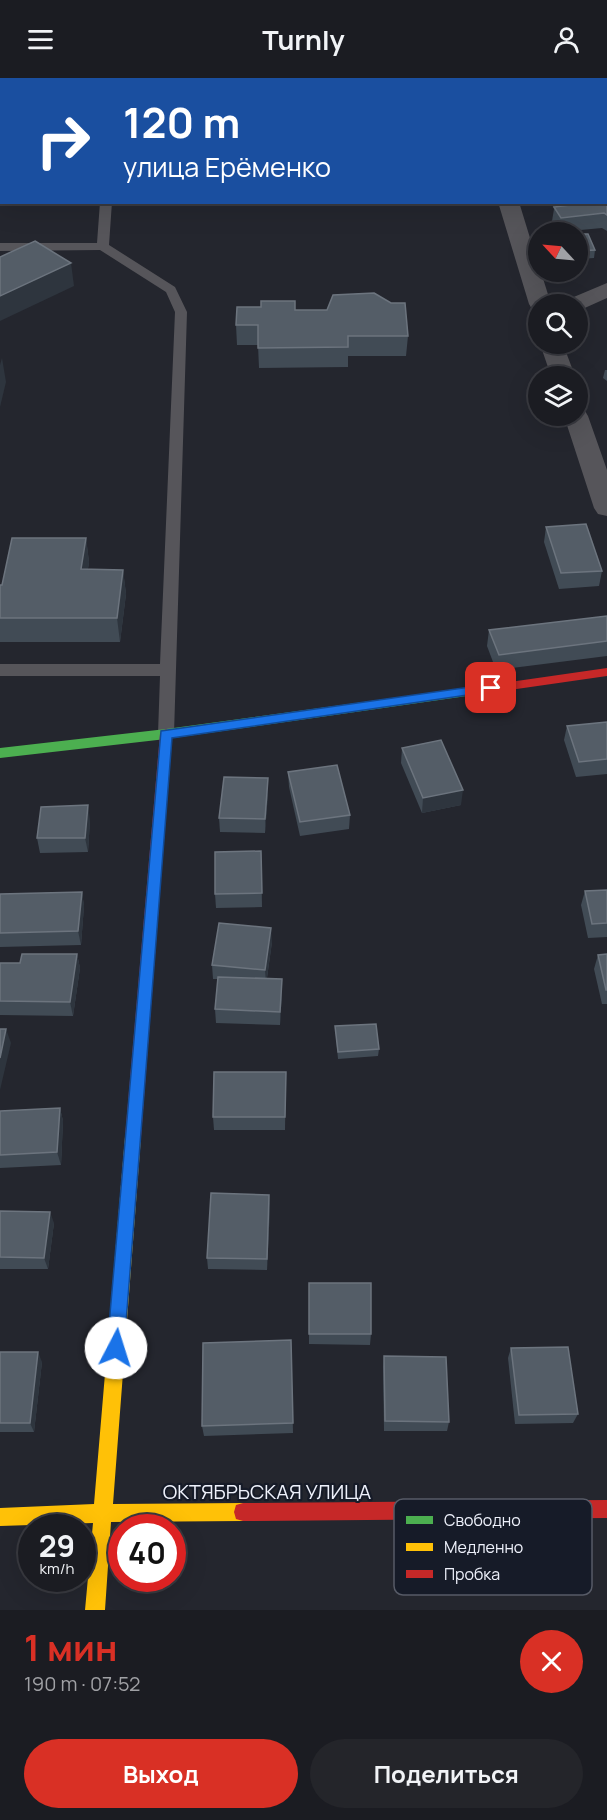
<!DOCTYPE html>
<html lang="ru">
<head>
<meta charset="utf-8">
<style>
	body { margin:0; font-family:Manrope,sans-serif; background:#24252a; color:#f1f3f6; height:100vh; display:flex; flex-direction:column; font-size:22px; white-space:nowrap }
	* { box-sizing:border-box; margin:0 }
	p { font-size:20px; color:#a0a1a5 }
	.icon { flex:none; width:33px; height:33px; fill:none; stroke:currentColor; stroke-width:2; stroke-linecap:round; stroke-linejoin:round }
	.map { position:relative; height:1532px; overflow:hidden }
	.side { display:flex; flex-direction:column; background:#1b1c22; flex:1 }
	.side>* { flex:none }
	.guide { position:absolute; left:0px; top:0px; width:608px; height:126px; box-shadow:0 6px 24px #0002,0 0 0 2px #393a40; background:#1a4fa0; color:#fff; overflow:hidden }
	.needle { width:39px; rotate:296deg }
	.controls { position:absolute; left:528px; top:144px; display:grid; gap:12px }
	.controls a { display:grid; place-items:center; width:60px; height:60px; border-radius:50%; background:#1b1c22; box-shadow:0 6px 24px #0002,0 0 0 2px #393a40; font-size:30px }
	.speed { position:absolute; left:18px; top:1436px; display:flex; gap:12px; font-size:30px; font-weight:700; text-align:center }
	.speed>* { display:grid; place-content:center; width:78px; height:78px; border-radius:50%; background:#1b1c22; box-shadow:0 6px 24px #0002,0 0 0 2px #393a40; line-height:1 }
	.speed small { font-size:15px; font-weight:400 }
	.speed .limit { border:9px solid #d22; background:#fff; color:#111 }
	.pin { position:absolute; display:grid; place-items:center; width:51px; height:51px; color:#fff; margin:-26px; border-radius:12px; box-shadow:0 3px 9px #0006 }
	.me { position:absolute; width:66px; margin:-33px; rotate:5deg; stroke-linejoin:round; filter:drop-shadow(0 0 4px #0008) }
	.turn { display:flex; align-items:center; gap:21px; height:126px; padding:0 24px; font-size:27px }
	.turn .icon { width:78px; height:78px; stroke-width:2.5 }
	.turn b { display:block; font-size:42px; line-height:51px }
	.round { display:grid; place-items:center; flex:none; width:63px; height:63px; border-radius:32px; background:#24252a }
	.headline { display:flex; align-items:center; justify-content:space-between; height:102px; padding:0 24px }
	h1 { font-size:36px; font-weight:700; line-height:45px; color:#d93025 }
	.action { display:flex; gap:12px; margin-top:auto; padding:12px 24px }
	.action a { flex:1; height:69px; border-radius:36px; background:#d93025; color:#fff; font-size:24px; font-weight:700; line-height:69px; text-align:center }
	.action a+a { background:#24252a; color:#f1f3f6 }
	header { display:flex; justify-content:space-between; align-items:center; height:78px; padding:0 24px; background:#1b1c22; font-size:27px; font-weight:700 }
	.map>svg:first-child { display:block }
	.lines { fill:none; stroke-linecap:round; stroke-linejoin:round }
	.lane { fill:#56555a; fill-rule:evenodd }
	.street { fill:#56555a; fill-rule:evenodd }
	.fast { fill:#4caf50; fill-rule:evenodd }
	.slow { fill:#ffc107; fill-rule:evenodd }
	.jam { fill:#c62828; fill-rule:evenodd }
	.wall { fill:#414b55 }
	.shaded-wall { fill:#2e353e }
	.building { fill:#545d67; stroke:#6c747e; stroke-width:1.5 }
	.route { fill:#1a73e8; stroke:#114b97; stroke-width:1.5 }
	.labels { text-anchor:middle; stroke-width:4.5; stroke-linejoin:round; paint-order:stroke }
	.near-street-label { font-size:20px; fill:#eef1fb; stroke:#161b28 }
	.key { fill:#161b28; stroke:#575b67; stroke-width:1.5 }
	.key-label { font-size:16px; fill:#eef1fb }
</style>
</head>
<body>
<header><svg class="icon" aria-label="menu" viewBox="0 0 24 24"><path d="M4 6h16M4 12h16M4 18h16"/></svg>Turnly<svg class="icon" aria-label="person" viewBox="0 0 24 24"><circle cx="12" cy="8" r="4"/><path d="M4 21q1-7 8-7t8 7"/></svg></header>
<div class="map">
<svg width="607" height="1532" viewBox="0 0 607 1532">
	<rect width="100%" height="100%" fill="#24262e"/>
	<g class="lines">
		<!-- lane -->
		<g class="lane">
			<rect x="110" y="0" width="10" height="2"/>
			<path d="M 100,124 L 112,124 L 109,167 L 175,209 L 187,234 L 174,656 L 172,660 L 160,660 L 158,656 L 160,598 L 0,598 L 0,586 L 160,586 L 175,234 L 166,214 L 100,172 L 0,173 L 0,165 L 97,165 Z"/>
		</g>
		<!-- street -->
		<g class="street">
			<rect x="461" y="0" width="18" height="2"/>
			<path d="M 561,0 L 582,0 L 560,2 Z"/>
			<path d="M 498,124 L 519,124 L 538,186 L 538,194 L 541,194 L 551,226 L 538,226 L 538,232 L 532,231 L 529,226 Z"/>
			<path d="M 607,205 L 607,220 L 578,233 L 578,226 L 566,226 L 569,221 Z"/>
			<path d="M 540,266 L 563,266 L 575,298 L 551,298 Z"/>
			<path d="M 578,331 L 585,333 L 588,338 L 607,392 L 607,438 L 598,436 L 594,430 L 564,338 L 578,338 Z"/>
		</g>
		<!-- fast -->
		<path class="fast" d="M 481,608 L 487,612 L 481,616 L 166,661 L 0,680 L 0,670 L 166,651 Z"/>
		<!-- slow -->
		<path class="slow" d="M 133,1052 L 139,1054 L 141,1059 L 113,1426 L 243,1425 L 250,1427 L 252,1434 L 250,1441 L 243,1443 L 111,1444 L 105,1532 L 85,1532 L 93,1445 L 0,1448 L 0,1430 L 94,1426 L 125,1059 L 127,1054 Z"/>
		<!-- jam -->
		<g class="jam">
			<path d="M 607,590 L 607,598 L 481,616 L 475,612 L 481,608 Z"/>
			<path d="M 166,651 L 172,656 L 141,1059 L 139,1064 L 133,1066 L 127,1064 L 125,1059 L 160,656 Z"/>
			<path d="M 607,1422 L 607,1440 L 243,1443 L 236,1441 L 234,1434 L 236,1427 L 243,1425 Z"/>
		</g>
	</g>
	<!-- wall -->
	<g class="wall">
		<rect x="505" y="0" width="45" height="2"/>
		<path d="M 607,117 L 607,153 L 602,150 L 559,154 L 552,143 L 554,131 L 551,124 L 582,124 L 582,126 L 591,124 L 606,124 Z"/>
		<path d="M 578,156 L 595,172 L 594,180 L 578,181 Z"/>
		<path d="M 295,232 L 408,258 L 406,278 L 348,278 L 348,289 L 259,290 L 258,267 L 237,267 L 236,247 Z"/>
		<path d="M 605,292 L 607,292 L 607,303 L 603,300 Z"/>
		<path d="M 546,449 L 602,493 L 599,508 L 559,511 L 544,464 Z"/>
		<path d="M 86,460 L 89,484 L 88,491 L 123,492 L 126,516 L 120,564 L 0,564 L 0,507 L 2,507 Z"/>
		<path d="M 607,538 L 607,578 L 496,592 L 487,568 L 489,552 Z"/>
		<path d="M 607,644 L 607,696 L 576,699 L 564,662 L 567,648 Z"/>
		<path d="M 402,670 L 461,727 L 422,735 L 401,685 Z"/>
		<path d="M 288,694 L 350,737 L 349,751 L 300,758 L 289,709 Z"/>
		<path d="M 268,700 L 268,715 L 265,755 L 220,754 L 219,740 Z"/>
		<path d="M 90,742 L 88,774 L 40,775 L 37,760 Z"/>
		<path d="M 261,773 L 262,829 L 216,830 L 215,816 Z"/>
		<path d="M 607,812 L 607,859 L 588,860 L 581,827 L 585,813 Z"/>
		<path d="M 82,814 L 84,828 L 81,867 L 0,869 L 0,816 Z"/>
		<path d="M 272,864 L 267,900 L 282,914 L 280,947 L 216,945 L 215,931 L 218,901 L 213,901 L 212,887 Z"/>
		<path d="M 77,876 L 80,890 L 73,938 L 0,937 L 0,885 L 20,885 Z"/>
		<path d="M 607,876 L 607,926 L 602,926 L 594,891 L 598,877 Z"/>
		<path d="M 335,948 L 379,971 L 378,978 L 338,981 Z"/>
		<path d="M 286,994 L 285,1052 L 214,1052 L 213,1039 Z"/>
		<path d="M 60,1030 L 63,1043 L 61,1087 L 0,1090 L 0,1033 Z"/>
		<path d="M 269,1117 L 270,1129 L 267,1192 L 208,1191 L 207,1180 Z"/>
		<path d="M 0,1133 L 54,1145 L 48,1191 L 0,1191 Z"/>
		<path d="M 309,1205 L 371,1256 L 370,1267 L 309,1266 Z"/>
		<path d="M 291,1262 L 293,1355 L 204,1358 L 202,1348 Z"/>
		<path d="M 511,1270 L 578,1336 L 573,1345 L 515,1346 L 508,1280 Z"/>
		<path d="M 0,1274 L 42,1284 L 34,1354 L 0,1354 Z"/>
		<path d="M 384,1278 L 449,1344 L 447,1353 L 384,1353 L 383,1289 Z"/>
	</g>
	<!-- shaded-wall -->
	<g class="shaded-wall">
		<rect x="522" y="0" width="28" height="2"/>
		<path d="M 71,185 L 74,208 L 0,243 L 0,218 Z"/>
		<path d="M 2,280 L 6,304 L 0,329 L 0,287 Z"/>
		<path d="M 86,460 L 89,484 L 84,516 L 81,491 Z"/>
		<path d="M 123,492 L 126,516 L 120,564 L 117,540 Z"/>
		<path d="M 268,700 L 268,715 L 265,755 L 265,741 Z"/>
		<path d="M 463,712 L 461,727 L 422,735 L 423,720 Z"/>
		<path d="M 88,727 L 90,742 L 88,774 L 85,760 Z"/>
		<path d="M 82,814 L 84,828 L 81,867 L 78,853 Z"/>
		<path d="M 271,850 L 272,864 L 266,906 L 265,892 Z"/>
		<path d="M 77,876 L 80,890 L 73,938 L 70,924 Z"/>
		<path d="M 282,901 L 282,914 L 280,947 L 280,934 Z"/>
		<path d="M 6,951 L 11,965 L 0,1012 L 0,980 Z"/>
		<path d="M 60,1030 L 63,1043 L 61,1087 L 57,1074 Z"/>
		<path d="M 269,1117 L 270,1129 L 267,1192 L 267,1181 Z"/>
		<path d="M 50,1134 L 54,1145 L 48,1191 L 44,1180 Z"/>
		<path d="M 38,1274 L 42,1284 L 34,1354 L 30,1345 Z"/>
	</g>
	<!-- building -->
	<g class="building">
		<rect x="48" y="0" width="47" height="2"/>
		<path d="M 606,117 L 607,117 L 607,137 L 604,135 L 561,140 L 554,129 L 594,124 L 606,124 Z"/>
		<path d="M 578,156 L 588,156 L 595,172 L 578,173 Z"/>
		<path d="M 35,163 L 71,185 L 0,218 L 0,179 Z"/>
		<path d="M 374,215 L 391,225 L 405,225 L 408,258 L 348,258 L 348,269 L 258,270 L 258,247 L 236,247 L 237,229 L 261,229 L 261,223 L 295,223 L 295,232 L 327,232 L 333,217 Z"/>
		<path d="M 586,446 L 602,493 L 561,495 L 546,449 Z"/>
		<path d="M 12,460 L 86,460 L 81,491 L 123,492 L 117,540 L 0,540 L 0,507 L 2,507 Z"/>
		<path d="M 607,538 L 607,563 L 499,577 L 489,552 Z"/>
		<path d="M 607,644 L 607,681 L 579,684 L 567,648 Z"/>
		<path d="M 441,662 L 463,712 L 423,720 L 402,670 Z"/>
		<path d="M 337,687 L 350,737 L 300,744 L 288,694 Z"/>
		<path d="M 224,699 L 268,700 L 265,741 L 219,740 Z"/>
		<path d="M 88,727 L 85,760 L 37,760 L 41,729 Z"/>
		<path d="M 261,773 L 262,815 L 215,816 L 215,774 Z"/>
		<path d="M 607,812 L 607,845 L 592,846 L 585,813 Z"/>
		<path d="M 82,814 L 78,853 L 0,855 L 0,816 Z"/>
		<path d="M 219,845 L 271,850 L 265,892 L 212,887 Z"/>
		<path d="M 22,876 L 77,876 L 70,924 L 0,923 L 0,885 L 20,885 Z"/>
		<path d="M 607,876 L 607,912 L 606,912 L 598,877 Z"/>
		<path d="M 218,899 L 282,901 L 280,934 L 215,931 Z"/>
		<path d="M 376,946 L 379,971 L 338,974 L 335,948 Z"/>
		<path d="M 0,951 L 6,951 L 0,980 Z"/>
		<path d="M 214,994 L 286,994 L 285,1039 L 213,1039 Z"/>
		<path d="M 60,1030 L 57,1074 L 0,1077 L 0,1033 Z"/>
		<path d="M 211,1115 L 269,1117 L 267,1181 L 207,1180 Z"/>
		<path d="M 0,1133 L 50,1134 L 44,1180 L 0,1179 Z"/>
		<rect x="309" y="1205" width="62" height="51"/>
		<path d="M 291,1262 L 293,1345 L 202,1348 L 203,1265 Z"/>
		<path d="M 568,1269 L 578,1336 L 519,1337 L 511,1270 Z"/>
		<path d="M 0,1274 L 38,1274 L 30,1345 L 0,1345 Z"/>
		<path d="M 384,1278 L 446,1279 L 449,1344 L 385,1343 Z"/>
	</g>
	<!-- route -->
	<path class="route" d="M 491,606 L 497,610 L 495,613 L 172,660 L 124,1270 L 122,1276 L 116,1279 L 109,1276 L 107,1270 L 161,653 Z"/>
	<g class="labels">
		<!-- near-street labels -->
		<g class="near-street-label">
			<text x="267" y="1421">ОКТЯБРЬСКАЯ УЛИЦА</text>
		</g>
	</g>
	<!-- legend -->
	<rect x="394" y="1421" width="198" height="96" rx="9" class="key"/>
	<rect x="406" y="1438" width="27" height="8" fill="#4caf50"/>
	<rect x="406" y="1465" width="27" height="8" fill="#ffc107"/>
	<rect x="406" y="1492" width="27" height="8" fill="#c62828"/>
	<g class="key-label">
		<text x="444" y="1448">Свободно</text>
		<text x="444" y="1475">Медленно</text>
		<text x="444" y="1502">Пробка</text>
	</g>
</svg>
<div class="controls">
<a><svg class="needle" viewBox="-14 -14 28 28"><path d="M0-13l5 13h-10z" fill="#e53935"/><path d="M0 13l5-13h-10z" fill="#a0a1a5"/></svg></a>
<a><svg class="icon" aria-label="search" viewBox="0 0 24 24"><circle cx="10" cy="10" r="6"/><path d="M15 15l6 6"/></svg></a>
<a><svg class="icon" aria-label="layers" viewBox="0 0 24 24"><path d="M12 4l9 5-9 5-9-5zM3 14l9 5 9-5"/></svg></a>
</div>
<div class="speed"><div>29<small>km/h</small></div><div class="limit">40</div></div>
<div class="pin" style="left:491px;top:610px;background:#d93025"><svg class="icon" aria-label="arrive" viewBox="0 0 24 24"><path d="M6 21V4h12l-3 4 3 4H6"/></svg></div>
<svg class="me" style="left:116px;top:1270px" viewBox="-20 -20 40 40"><circle r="19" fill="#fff"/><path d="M0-13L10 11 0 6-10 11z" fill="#1a73e8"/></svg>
<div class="guide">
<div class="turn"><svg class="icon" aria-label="right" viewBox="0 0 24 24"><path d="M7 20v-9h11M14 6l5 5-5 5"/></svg><div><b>120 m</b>улица Ерёменко</div></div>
</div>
</div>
<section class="side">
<div class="headline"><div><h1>1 мин</h1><p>190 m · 07:52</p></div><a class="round" style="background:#d93025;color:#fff"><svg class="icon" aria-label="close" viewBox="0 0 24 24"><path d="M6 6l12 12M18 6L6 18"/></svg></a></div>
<div class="action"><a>Выход</a><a>Поделиться</a></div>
</section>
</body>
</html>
